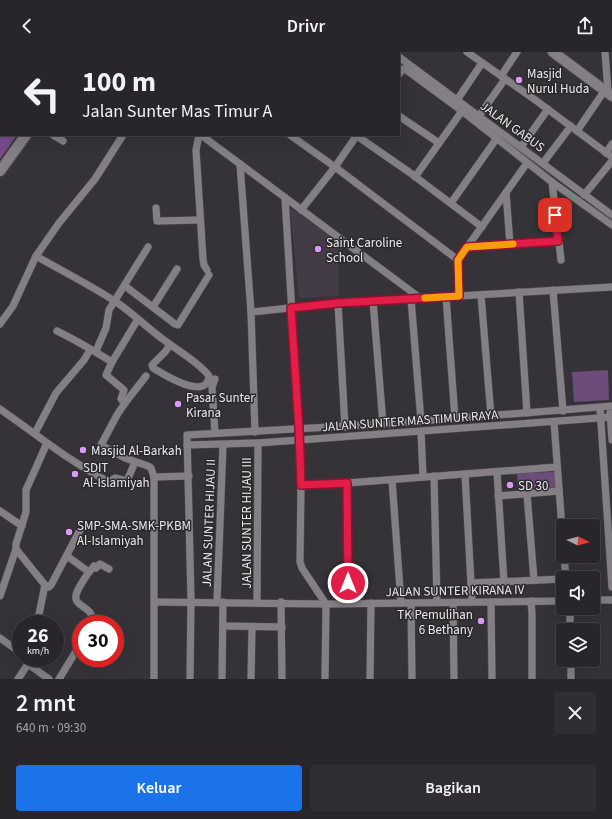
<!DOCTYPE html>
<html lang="id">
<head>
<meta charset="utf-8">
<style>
	body { margin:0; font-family:"Source Sans 3",sans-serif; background:#302e32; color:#f1f3f6; height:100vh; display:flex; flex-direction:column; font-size:15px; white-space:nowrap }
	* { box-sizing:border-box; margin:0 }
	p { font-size:13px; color:#a5a5a8 }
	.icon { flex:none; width:22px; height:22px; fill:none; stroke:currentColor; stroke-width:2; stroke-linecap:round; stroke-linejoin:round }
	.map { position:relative; height:627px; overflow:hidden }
	.side { display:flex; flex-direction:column; background:#28262a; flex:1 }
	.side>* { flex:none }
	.top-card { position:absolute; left:0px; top:0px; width:400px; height:84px; box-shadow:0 4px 16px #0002,0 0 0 1px #444347; background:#28262a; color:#f1f3f6; overflow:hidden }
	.needle { width:26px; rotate:96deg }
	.fabs { position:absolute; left:556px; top:467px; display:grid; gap:8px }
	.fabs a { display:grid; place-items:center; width:44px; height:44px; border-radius:4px; background:#28262a; box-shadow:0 4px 16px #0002,0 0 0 1px #444347; font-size:20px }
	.speed { position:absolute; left:12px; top:563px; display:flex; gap:8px; font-size:20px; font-weight:700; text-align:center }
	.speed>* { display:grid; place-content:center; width:52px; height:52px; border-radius:50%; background:#28262a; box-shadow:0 4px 16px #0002,0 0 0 1px #444347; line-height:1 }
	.speed small { font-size:10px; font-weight:400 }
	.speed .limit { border:6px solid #d22; background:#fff; color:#111 }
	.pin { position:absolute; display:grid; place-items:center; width:34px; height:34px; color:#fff; margin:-17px; border-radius:8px; box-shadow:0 2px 6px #0006 }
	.me { position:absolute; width:44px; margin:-22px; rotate:0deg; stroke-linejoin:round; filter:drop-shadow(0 0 3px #0008) }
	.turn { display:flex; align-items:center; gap:14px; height:84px; padding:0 16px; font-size:18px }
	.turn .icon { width:52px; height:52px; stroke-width:2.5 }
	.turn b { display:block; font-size:28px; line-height:34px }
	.round { display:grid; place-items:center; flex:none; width:42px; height:42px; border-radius:4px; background:#302e32 }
	.head { display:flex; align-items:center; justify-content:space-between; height:68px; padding:0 16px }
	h1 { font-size:24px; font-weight:600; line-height:30px }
	.cta { display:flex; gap:8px; margin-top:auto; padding:8px 16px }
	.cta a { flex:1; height:46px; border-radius:4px; background:#1a73e8; color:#fff; font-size:16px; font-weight:600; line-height:46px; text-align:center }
	.cta a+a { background:#302e32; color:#f1f3f6 }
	header { display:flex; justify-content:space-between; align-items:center; height:52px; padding:0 16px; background:#28262a; font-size:18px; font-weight:600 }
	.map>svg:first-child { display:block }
	.built { fill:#433c46 }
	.green { fill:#6b4c7a }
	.water { fill:#774b8b }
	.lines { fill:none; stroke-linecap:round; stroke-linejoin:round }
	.street-casing { stroke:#525054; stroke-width:8 }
	.secondary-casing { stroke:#525054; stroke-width:12 }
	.street { stroke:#837f85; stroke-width:7 }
	.secondary { stroke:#837f85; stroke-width:10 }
	.route-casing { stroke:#92132f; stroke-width:10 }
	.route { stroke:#e11d48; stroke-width:7 }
	.slow { stroke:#f59e0b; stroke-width:7 }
	.poi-dot { fill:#d99af7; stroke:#2c292d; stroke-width:1.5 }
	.labels { text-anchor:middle; stroke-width:3; stroke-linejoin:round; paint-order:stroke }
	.poi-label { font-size:13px; fill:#eae8eb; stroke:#2c292d; text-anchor:start }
	.street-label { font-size:13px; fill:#eae8eb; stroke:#2c292d }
</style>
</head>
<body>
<header><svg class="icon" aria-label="back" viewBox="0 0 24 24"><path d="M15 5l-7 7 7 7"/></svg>Drivr<svg class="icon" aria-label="share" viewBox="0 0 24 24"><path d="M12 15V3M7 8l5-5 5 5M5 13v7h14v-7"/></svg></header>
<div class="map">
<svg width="612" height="627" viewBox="0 0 612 627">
	<rect width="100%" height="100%" fill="#363338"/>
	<!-- built -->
	<path class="built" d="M 290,156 L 344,193 L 338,202 L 339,244 L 299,246 Z"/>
	<!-- green -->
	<g class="green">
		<path d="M 608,318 L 609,348 L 574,350 L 572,320 Z"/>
		<path d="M 557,420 L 557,436 L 518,437 L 517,421 Z"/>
	</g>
	<!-- water -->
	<path class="water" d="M 2,83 L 17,83 L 0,107 L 0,86 Z"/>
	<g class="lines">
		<!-- street casing -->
		<g class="street-casing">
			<g id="street">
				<path d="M 39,0 L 40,1"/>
				<path d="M 115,0 L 117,1"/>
				<path d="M 392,0 L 394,1"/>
				<path d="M 467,0 L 534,47 L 612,105"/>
				<path d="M 605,0 L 608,40"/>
				<path d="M 197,1 L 198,0"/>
				<path d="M 256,1 L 257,0"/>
				<path d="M 308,1 L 309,0"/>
				<path d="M 356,1 L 357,0"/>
				<path d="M 399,5 L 612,163"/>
				<path d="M 399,22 L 403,17 L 405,17 L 462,59 L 552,130 L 612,173"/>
				<path d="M 501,24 L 517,0"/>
				<path d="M 0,45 L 1,45"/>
				<path d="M 457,48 L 482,11"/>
				<path d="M 399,64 L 439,91"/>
				<path d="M 479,64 L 505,27"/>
				<path d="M 577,79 L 605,38"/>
				<path d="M 53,83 L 63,89"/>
				<path d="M 199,83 L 196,98 L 203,207 L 204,213 L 207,218"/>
				<path d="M 201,83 L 420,246"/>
				<path d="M 290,83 L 335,115 L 458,208"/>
				<path d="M 357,84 L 409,120 L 482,175"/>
				<path d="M 521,95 L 548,57"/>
				<path d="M 606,101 L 612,92"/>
				<path d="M 543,111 L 571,74"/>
				<path d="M 240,112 L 251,260 L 255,380"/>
				<path d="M 415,125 L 462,59"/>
				<path d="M 552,130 L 561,208"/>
				<path d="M 506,141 L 510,192"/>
				<path d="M 584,143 L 612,109"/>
				<path d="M 285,146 L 299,377 L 301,433 L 300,510 L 302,516 L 326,552 L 325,627"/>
				<path d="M 451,151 L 497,86"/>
				<path d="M 156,156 L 157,169 L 200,168"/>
				<path d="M 301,158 L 335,115 L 357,83"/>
				<path d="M 467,195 L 558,189"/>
				<path d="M 36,204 C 62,219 90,233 116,250 C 133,261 147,276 164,288 C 177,298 201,312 209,324 C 207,350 163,322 153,316 L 152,313 L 165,300 L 170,293"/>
				<path d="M 125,234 L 175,272 L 178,273 L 209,223"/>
				<path d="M 553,238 L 563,359"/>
				<path d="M 519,240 L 527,361"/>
				<path d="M 481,243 L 491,364"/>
				<path d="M 459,244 L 458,208 L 527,111"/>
				<path d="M 446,245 L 455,366"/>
				<path d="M 411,247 L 421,369"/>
				<path d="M 373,249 L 383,372"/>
				<path d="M 338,251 L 345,375"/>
				<path d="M 153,255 L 177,217"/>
				<path d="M 251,260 L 338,251 L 612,235"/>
				<path d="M 138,267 L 112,310 L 106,323 L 124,338 L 121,347 L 125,351 L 117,363 L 101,393 L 125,406 L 148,414 L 151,416 L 154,425"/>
				<path d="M 0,272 L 13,254 L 36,204 L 59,171 L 95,127 L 123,83"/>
				<path d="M 57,279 C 76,288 94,299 112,310"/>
				<path d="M 96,299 L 106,276 L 109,258 L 148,195"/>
				<path d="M 215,327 L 212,335 L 215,381"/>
				<path d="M 125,351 L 146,324"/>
				<path d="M 600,356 L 612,535"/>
				<path d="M 0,357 C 36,382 70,410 109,430 L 115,426 L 127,429 L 135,410"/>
				<path d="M 610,361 L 612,388"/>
				<path d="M 554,370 L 563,490"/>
				<path d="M 421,380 L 423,424"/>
				<path d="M 35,381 L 56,341 L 84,308 L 90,298"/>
				<path d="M 187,393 L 258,391 L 612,365"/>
				<path d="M 497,420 L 504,530"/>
				<path d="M 465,422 L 472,550"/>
				<path d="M 434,424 L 437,550"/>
				<path d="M 392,428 L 401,551"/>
				<path d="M 347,431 L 348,551"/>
				<path d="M 301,433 L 347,431 L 557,415"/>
				<path d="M 527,442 L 534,528"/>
				<path d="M 498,444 L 559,439"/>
				<path d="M 0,459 L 22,474"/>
				<path d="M 67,504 L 89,520 C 85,526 80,533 77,540 C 70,557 96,552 92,572"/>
				<path d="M 564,504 L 566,526"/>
				<path d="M 89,520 L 94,514 L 96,516 L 100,512 L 109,517"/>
				<path d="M 471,531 L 563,527"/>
				<path d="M 45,533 L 49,535 L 51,533 L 80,478"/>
				<path d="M 0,544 L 16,497"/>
				<path d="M 593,548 L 612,548"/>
				<path d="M 531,549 L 532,562 L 532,627"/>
				<path d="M 155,550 L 326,552 L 563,549"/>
				<path d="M 217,550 L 223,393"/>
				<path d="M 257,550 L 258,391"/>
				<path d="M 281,550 L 282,627"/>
				<path d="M 453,550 L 454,627"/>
				<path d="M 491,550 L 492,627"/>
				<path d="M 411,551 L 412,627"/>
				<path d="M 570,556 L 570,578"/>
				<path d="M 37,572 L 45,533 L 20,502 L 16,497 L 16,492 L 26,460 L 26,438 L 47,391"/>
				<path d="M 223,574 L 282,575"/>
				<path d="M 0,586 L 21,601"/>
				<path d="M 571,608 L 571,627"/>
				<path d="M 28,612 L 49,627"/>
				<path d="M 18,627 L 28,612 L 29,606"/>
				<path d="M 59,627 L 81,591"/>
				<path d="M 154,627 L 154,425 L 189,424"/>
				<path d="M 190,627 L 191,547 L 187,383 L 383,372 L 612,354"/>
				<path d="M 222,627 L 223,550"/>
				<path d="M 251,627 L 252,575"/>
				<path d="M 370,627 L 371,551"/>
			</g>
		</g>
		<!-- secondary casing -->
		<g class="secondary-casing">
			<g id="secondary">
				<path d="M 553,0 L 612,44"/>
				<path d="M 55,1 L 56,0"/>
				<path d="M 83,1 L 84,0"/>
				<path d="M 0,79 L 1,77"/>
				<path d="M 0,119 L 26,83"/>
			</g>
		</g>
		<!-- street -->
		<use href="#street" class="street"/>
		<!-- secondary -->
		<use href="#secondary" class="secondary"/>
	</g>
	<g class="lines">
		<!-- route casing -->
		<g class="route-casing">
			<path id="route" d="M 348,531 L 347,431 L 301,433 L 299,377 L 291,256 L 338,251 L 459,244 L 458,208 L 467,195 L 558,189 L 555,163"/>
		</g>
		<!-- route -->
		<use href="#route" class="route"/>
		<!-- slow -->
		<path class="slow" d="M 425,246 L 459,244 L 458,208 L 467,195 L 513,192"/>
	</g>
	<!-- markers -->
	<g class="poi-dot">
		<circle cx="519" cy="28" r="4"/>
		<circle cx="318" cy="197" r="4"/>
		<circle cx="178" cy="352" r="4"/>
		<circle cx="83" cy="398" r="4"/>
		<circle cx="75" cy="422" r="4"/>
		<circle cx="510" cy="433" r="4"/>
		<circle cx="69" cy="480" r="4"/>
		<circle cx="481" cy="569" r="4"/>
	</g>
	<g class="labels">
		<!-- poi labels -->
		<g class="poi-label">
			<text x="527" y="26">Masjid<tspan x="527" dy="15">Nurul Huda</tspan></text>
			<text x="326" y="195">Saint Caroline<tspan x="326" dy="15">School</tspan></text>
			<text x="186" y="350">Pasar Sunter<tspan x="186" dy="15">Kirana</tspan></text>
			<text x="91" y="403">Masjid Al-Barkah</text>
			<text x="83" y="420">SDIT<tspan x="83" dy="15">Al-Islamiyah</tspan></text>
			<text x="518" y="438">SD 30</text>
			<text x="77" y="478">SMP-SMA-SMK-PKBM<tspan x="77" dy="15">Al-Islamiyah</tspan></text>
			<text x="473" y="567" text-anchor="end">TK Pemulihan<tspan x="473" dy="15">6 Bethany</tspan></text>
		</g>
		<!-- street labels -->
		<g class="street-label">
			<text transform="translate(513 74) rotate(36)" y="5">JALAN GABUS</text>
			<text transform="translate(410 368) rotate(-4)" y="5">JALAN SUNTER MAS TIMUR RAYA</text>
			<text transform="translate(208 471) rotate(-88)" y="5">JALAN SUNTER HIJAU II</text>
			<text transform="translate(246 471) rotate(-90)" y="5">JALAN SUNTER HIJAU III</text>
			<text transform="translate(455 538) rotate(-1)" y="5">JALAN SUNTER KIRANA IV</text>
		</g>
	</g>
</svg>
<div class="fabs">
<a><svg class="needle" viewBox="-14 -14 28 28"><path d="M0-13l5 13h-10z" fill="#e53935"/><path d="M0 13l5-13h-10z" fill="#a5a5a8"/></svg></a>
<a><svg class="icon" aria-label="sound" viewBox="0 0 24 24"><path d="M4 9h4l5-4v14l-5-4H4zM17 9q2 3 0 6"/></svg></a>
<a><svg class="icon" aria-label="layers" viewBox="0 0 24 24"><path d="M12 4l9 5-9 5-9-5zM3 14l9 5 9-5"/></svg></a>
</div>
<div class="speed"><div>26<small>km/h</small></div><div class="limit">30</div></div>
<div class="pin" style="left:555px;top:163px;background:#d93025"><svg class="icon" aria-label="arrive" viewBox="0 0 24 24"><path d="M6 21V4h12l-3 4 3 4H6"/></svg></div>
<svg class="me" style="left:348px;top:531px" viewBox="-20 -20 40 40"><circle r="17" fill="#e11d48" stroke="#fff" stroke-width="3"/><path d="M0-11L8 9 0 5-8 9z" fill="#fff"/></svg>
<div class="top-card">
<div class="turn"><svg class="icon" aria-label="left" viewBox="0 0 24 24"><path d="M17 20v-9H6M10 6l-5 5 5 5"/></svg><div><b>100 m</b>Jalan Sunter Mas Timur A</div></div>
</div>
</div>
<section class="side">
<div class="head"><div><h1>2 mnt</h1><p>640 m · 09:30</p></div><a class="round"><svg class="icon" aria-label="close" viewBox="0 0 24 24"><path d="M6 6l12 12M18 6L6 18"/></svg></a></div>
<div class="cta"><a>Keluar</a><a>Bagikan</a></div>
</section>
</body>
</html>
